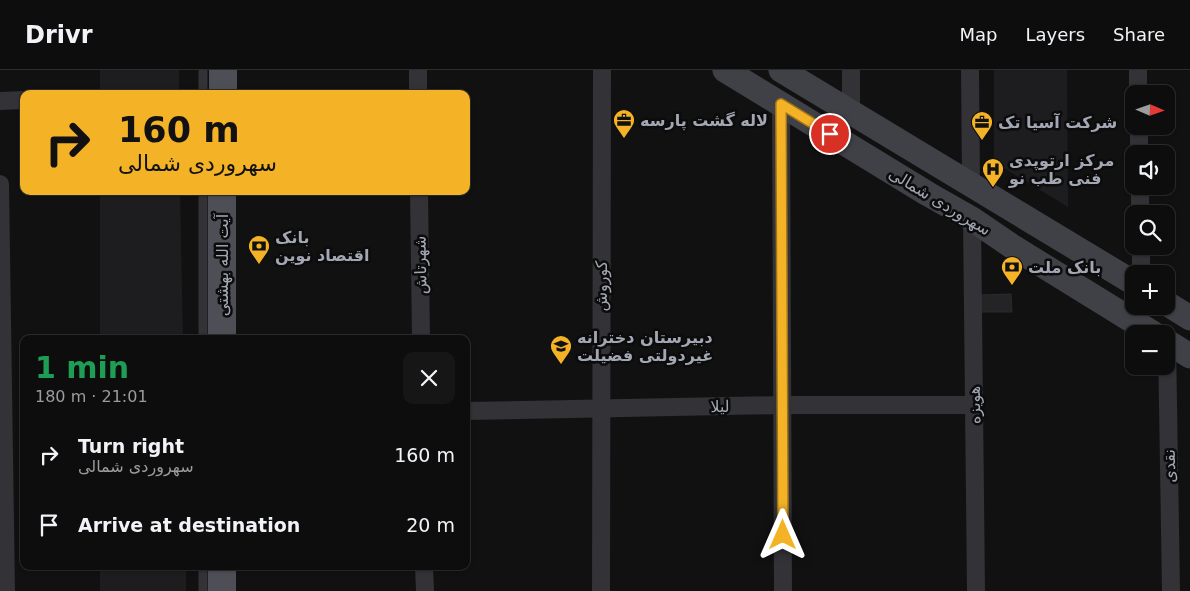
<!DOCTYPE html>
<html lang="en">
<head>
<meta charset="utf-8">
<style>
	body { margin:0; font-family:"DejaVu Sans","Noto Sans Arabic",sans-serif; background:#161617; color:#f1f3f6; height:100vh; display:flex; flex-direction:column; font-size:19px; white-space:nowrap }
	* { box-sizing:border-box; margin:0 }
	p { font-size:16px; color:#9a9c9e }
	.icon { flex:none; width:28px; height:28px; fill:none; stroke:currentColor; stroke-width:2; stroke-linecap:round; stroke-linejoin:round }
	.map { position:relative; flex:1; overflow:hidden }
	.side { position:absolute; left:20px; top:265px; width:450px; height:235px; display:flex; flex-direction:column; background:#0d0d0e; border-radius:10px; box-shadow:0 1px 4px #0004,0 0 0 1px #2d2d2e }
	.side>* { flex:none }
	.top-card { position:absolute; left:20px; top:20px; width:450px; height:105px; border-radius:10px; box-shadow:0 1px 4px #0004,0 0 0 1px #2d2d2e; background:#f4b227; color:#111; overflow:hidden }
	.needle { width:32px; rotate:92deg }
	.fabs { position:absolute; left:1125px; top:15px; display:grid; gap:10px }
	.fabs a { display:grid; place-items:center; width:50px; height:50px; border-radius:10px; background:#0d0d0e; box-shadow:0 1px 4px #0004,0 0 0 1px #2d2d2e; font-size:25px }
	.pin { position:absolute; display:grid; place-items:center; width:42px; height:42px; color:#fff; margin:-21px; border:2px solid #fff; border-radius:50%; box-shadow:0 1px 5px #0007 }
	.me { position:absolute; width:55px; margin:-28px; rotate:0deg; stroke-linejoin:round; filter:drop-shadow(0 0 4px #0008) }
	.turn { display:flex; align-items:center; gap:18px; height:105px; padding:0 15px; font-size:22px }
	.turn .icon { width:65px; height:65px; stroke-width:2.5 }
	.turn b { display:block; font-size:35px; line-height:42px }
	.round { display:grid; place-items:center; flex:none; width:52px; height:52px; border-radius:10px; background:#161617 }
	.headline { display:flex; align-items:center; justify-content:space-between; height:85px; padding:0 15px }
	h1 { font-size:30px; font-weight:700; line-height:38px; color:#1e9e55 }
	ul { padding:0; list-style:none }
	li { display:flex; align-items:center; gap:15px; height:70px; padding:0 15px }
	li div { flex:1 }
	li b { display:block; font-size:19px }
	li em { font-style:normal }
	header { display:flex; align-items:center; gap:30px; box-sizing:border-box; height:70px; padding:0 25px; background:#0d0d0e; border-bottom:1px solid #2d2d2e }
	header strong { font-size:24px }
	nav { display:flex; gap:28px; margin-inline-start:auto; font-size:18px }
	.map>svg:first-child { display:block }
	.built { fill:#1d1d1f }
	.building { fill:#242426; stroke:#2b2b2e }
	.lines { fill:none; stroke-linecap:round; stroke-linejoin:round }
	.service { stroke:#323237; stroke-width:9 }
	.minor { stroke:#323237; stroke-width:18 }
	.secondary { stroke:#404147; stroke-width:25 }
	.primary { stroke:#4e4f56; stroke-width:28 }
	.route-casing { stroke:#9f7419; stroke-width:12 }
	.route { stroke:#f4b227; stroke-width:9 }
	.labels { text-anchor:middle; stroke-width:5; stroke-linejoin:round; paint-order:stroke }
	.poi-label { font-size:16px; font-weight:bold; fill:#a2a7b3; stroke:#0c0c0d; text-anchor:start }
	.street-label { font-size:16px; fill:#a2a7b3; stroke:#0c0c0d }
</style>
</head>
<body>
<header>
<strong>Drivr</strong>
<nav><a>Map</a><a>Layers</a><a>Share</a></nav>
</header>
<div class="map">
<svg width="1190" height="521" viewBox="0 0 1190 521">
	<rect width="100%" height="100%" fill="#111112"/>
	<!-- built -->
	<g class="built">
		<rect x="100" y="0" width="79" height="24"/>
		<path d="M 994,0 L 1067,0 L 1068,137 L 994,92 Z"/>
		<path d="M 100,121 L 180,121 L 183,269 L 100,269 Z"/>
		<rect x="100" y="496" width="86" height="25"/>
	</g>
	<!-- building -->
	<path class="building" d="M 1011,224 L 1012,242 L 980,242 L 979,225 Z"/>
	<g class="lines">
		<!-- service -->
		<g class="service">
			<path d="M 203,24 L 203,0"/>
			<path d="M 203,121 L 203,269"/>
			<path d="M 203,496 L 203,521"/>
		</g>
		<!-- minor -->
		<g class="minor">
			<path d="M 418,0 L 418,24"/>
			<path d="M 851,0 L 851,42"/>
			<path d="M 970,0 L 971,114"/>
			<path d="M 1138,0 L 1138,24"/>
			<path d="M 0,31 L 24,30"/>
			<path d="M 781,34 L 783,521"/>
			<path d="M 1139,56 L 1139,84"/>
			<path d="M 0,114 L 6,521"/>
			<path d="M 1140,116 L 1140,144"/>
			<path d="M 419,121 L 421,269"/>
			<path d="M 972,149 L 976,521"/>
			<path d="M 1141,176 L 1141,204"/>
			<path d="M 1167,272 L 1171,521"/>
			<path d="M 466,341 L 782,335 L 974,335"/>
			<path d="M 424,496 L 425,521"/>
			<path d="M 601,521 L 602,0"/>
		</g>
		<!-- secondary -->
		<g class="secondary">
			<path d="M 725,0 L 928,124 L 972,149 L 1013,177 L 1154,264"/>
			<path d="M 781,0 L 1134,213"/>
			<path d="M 1166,233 L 1190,248"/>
			<path d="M 1166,271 L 1190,286"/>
		</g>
		<!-- primary -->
		<g class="primary">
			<path d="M 223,24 L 223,0"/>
			<path d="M 222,269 L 222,121"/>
			<path d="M 222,521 L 222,496"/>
		</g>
	</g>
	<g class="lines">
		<!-- route casing -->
		<g class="route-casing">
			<path id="route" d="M 783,465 L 781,34 L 830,64"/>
		</g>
		<!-- route -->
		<use href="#route" class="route"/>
	</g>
	<!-- icons -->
	<defs>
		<g id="office-pin" transform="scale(1.125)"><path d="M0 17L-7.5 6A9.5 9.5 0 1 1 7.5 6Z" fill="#f4b227" stroke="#0c0c0d"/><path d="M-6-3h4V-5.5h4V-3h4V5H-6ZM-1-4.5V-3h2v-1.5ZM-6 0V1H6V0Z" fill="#111"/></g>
		<g id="hospital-pin" transform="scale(1.125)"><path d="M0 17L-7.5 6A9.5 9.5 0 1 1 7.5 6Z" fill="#f4b227" stroke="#0c0c0d"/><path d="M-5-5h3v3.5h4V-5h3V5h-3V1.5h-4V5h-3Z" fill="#111"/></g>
		<g id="bank-pin" transform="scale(1.125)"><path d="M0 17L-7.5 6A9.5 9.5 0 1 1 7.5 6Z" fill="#f4b227" stroke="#0c0c0d"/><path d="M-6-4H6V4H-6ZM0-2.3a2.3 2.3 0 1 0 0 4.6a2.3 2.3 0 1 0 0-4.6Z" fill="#111"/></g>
		<g id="school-pin" transform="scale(1.125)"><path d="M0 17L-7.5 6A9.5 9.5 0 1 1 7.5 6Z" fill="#f4b227" stroke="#0c0c0d"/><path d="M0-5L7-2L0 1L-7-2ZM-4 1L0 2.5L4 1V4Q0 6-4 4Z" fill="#111"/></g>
	</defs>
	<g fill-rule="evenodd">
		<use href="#office-pin" x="624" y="50"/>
		<use href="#office-pin" x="982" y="52"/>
		<use href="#hospital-pin" x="993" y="99"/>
		<use href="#bank-pin" x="259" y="176"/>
		<use href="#bank-pin" x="1012" y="197"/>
		<use href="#school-pin" x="561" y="276"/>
	</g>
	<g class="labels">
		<!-- poi labels -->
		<g class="poi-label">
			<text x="640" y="56">لاله گشت پارسه</text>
			<text x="998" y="58">شرکت آسیا تک</text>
			<text x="1009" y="96">مرکز ارتوپدی<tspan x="1009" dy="18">فنی طب نو</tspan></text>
			<text x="275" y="173">بانک<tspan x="275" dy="18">اقتصاد نوین</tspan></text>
			<text x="1028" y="203">بانک ملت</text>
			<text x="577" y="273">دبيرستان دخترانه<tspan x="577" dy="18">غیردولتی فضیلت</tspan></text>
		</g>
		<!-- street labels -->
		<g class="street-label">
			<text transform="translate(940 131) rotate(31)" y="6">سهروردی شمالی</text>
			<text transform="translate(222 195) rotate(-90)" y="6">آیت الله بهشتی</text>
			<text transform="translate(420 195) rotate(-91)" y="6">شهرتاش</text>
			<text transform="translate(601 216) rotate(-90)" y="6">کوروش</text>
			<text transform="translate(974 335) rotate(-91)" y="6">هویزه</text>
			<text transform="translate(720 336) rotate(-1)" y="6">لیلا</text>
			<text transform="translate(1169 396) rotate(-91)" y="6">نقدی</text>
		</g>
	</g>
</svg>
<div class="fabs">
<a><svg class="needle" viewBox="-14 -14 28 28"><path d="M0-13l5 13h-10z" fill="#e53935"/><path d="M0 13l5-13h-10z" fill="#9a9c9e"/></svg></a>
<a><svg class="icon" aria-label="sound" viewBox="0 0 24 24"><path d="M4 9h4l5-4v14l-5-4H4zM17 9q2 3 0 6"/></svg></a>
<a><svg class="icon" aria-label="search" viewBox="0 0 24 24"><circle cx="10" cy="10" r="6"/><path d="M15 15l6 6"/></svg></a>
<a>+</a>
<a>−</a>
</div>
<div class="pin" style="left:830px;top:64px;background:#d93025"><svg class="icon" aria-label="arrive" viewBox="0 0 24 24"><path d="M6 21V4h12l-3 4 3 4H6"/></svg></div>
<svg class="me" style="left:783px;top:465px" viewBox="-20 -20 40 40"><path d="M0-17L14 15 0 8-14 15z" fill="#f4b227" stroke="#fff" stroke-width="4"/></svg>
<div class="top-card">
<div class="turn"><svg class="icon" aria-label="right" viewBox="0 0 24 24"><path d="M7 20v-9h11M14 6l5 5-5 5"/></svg><div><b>160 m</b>سهروردی شمالی</div></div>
</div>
<section class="side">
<div class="headline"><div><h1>1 min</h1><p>180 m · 21:01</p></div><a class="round"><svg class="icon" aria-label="close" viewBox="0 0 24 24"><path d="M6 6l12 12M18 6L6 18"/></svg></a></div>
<ul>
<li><svg class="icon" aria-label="right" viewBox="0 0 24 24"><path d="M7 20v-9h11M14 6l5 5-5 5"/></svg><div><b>Turn right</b><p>سهروردی شمالی</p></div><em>160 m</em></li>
<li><svg class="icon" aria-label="arrive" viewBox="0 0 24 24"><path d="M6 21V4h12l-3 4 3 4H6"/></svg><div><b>Arrive at destination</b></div><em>20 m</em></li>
</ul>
</section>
</div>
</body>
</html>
